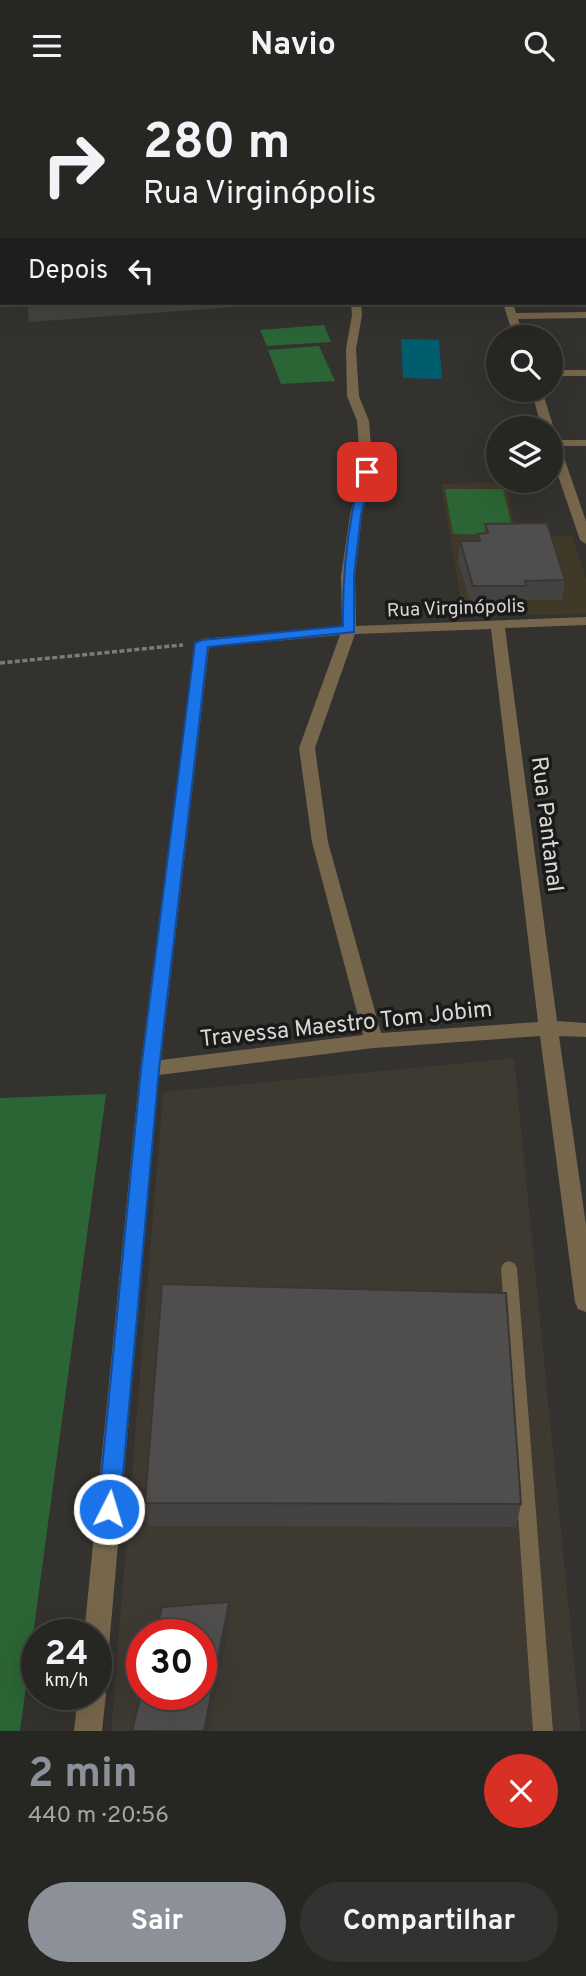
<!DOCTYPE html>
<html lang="pt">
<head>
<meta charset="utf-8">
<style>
	body { margin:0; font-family:Overpass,sans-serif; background:#323230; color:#f1f3f6; height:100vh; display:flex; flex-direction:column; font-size:26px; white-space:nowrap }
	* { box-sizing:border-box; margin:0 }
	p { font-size:23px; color:#a4a5a6 }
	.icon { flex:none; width:38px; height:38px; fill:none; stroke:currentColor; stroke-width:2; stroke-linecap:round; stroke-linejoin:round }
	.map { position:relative; height:1640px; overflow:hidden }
	.side { display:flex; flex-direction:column; background:#262623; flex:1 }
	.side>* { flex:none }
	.banner { position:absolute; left:0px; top:0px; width:586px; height:214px; box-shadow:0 7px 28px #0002,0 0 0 2px #424341; background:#262623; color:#f1f3f6; overflow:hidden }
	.fabs { position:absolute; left:486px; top:234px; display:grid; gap:14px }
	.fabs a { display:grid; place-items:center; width:77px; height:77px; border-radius:50%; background:#262623; box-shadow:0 7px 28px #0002,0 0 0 2px #424341; font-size:35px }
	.speed { position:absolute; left:21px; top:1528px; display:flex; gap:14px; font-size:35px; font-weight:700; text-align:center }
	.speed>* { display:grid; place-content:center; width:91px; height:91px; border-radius:50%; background:#262623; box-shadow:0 7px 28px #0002,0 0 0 2px #424341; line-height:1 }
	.speed small { font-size:18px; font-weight:400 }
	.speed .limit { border:10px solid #d22; background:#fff; color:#111 }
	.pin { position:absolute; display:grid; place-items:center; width:60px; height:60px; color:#fff; margin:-30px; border-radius:14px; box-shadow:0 4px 10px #0006 }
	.me { position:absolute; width:77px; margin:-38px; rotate:5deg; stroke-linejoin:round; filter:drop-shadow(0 0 5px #0008) }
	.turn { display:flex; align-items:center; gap:24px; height:147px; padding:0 28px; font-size:32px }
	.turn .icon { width:91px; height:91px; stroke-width:2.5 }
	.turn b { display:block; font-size:49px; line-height:60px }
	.then { display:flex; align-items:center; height:66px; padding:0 28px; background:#0003; gap:14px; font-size:26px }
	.round { display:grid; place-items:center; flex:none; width:74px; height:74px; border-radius:37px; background:#323230 }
	.summary { display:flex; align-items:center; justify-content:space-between; height:119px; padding:0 28px }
	h1 { font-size:42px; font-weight:700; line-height:52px; color:#8c9099 }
	.primary-button { display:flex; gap:14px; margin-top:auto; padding:14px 28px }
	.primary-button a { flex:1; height:80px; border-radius:42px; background:#8c9099; color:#fff; font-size:28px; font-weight:700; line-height:80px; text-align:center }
	.primary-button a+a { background:#323230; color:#f1f3f6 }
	header { display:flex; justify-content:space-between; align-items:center; height:91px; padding:0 28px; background:#262623; font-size:32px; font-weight:700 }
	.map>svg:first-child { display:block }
	.built { fill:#3e3931; fill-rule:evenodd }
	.education { fill:#413928 }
	.green { fill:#2c6535 }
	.water { fill:#005d6d }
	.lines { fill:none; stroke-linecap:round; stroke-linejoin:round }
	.path { stroke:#7c7b79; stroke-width:3.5; stroke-dasharray:5 2.5; stroke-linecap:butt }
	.service { fill:#76664c; fill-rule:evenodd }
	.minor { fill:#76664c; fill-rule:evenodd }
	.secondary { fill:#9c8258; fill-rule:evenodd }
	.wall { fill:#454341 }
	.shaded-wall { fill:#383735 }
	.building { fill:#504e4c; stroke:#383735; stroke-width:2 }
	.route { fill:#1a73e8; stroke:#114b97; stroke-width:2 }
	.labels { text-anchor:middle; stroke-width:7; stroke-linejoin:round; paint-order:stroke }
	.far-street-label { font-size:19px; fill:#d8d7d6; stroke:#1a1a19 }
	.street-label { font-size:23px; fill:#d8d7d6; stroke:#1a1a19 }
</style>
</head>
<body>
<header><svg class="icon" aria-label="menu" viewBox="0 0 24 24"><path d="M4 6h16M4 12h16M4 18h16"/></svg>Navio<svg class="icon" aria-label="search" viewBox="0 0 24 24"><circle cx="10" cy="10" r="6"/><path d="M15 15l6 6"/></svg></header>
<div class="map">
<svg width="586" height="1640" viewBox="0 0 586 1640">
	<rect width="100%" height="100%" fill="#33322f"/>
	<!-- built -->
	<path class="built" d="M 514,967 L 581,1640 L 111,1640 L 163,1001 ZM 142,1544 L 201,1544 L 201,1603 L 142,1603 Z"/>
	<!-- education -->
	<path class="education" d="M 505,391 L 517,445 L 572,445 L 586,488 L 586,523 L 464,525 L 441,393 Z"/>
	<!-- green -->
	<g class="green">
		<path d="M 324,234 L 331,251 L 267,255 L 260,239 Z"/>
		<path d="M 319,255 L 335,290 L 281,293 L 268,259 Z"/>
		<path d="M 445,398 L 503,398 L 514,444 L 453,443 Z"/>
		<path d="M 106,1003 L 20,1640 L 0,1640 L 0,1007 Z"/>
	</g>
	<!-- water -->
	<path class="water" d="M 401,248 L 439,249 L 442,288 L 403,287 Z"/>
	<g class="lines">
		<!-- path -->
		<path class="path" d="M 0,572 L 183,554"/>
		<!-- service -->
		<path class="service" d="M 509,1170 L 514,1172 L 517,1177 L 553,1640 L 533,1640 L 501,1177 L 504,1172 Z"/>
		<!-- minor -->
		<g class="minor">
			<path d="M 160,0 L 168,0 L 168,2 L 161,2 Z"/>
			<rect x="382" y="0" width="8" height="2"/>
			<rect x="0" y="20" width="2" height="4"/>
			<rect x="0" y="61" width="2" height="14"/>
			<rect x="584" y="76" width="2" height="4"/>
			<rect x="0" y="86" width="2" height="6"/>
			<rect x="0" y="125" width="2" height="6"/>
			<rect x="0" y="159" width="2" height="6"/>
			<path d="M 351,212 L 361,212 L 362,224 L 356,258 L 359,305 L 369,330 L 373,381 L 362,424 L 355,485 L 356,535 L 586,526 L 586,534 L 505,537 L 557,930 L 586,932 L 586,946 L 559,945 L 586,1134 L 586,1221 L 578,1218 L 575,1211 L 540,945 L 374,957 L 159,984 L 109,1556 L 105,1565 L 96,1569 L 96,1544 L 84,1544 L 140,978 L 195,552 L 202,548 L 342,535 L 341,485 L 350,424 L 361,381 L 357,330 L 347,305 L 346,258 L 352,224 ZM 491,538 L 538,931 L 381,942 L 328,751 L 315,657 L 355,543 ZM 340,544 L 299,657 L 312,751 L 363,944 L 161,969 L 209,556 Z"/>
			<path d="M 503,212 L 513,212 L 516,222 L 586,221 L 586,227 L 518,228 L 524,247 L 514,247 Z"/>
			<rect x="551" y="279" width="35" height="6"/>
			<path d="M 531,299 L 542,299 L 554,338 L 552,340 L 551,338 L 542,338 Z"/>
			<path d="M 551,343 L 558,349 L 586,349 L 586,355 L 560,355 L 586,430 L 586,453 L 580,449 L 551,364 Z"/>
			<path d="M 96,1591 L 102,1593 L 106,1603 L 102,1640 L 74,1640 L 78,1603 L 96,1603 Z"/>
		</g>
		<!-- secondary -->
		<g class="secondary">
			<rect x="584" y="124" width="2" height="6"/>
			<rect x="0" y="150" width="2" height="6"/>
		</g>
	</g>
	<!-- wall -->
	<g class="wall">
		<path d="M 27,212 L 292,212 L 29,231 Z"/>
		<path d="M 485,433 L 565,489 L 562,509 L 525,509 L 524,515 L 471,514 L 458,470 L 460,450 L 477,450 L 478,443 L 484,442 Z"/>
		<path d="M 145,1412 L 521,1413 L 516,1436 L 148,1435 Z"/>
	</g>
	<!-- shaded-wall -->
	<path class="shaded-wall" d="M 229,1511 L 230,1529 L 208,1640 L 204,1640 Z"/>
	<!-- building -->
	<g class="building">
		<path d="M 27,212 L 87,212 L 27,216 Z"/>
		<path d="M 547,432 L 565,489 L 525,490 L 526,495 L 473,495 L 460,450 L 480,450 L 478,443 L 488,442 L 485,433 Z"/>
		<path d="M 162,1193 L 506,1202 L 521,1413 L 145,1412 Z"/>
		<path d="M 229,1511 L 204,1640 L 132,1640 L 142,1599 L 142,1603 L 201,1603 L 201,1544 L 155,1544 L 162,1516 Z"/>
	</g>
	<!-- route -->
	<path class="route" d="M 367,377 L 372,381 L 361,424 L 354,485 L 354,541 L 208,556 L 159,978 L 120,1418 L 117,1426 L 109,1429 L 101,1426 L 98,1418 L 141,978 L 195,552 L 202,549 L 343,535 C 342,482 348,432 361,381 Z"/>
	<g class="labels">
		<!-- far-street labels -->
		<g class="far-street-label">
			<text transform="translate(456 516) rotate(-2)" y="7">Rua Virginópolis</text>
		</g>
		<!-- street labels -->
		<g class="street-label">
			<text transform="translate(548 733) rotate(83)" y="8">Rua Pantanal</text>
			<text transform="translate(346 932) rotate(-6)" y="8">Travessa Maestro Tom Jobim</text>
		</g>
	</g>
</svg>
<div class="fabs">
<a><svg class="icon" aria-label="search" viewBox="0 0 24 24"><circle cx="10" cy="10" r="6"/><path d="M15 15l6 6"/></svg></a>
<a><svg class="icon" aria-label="layers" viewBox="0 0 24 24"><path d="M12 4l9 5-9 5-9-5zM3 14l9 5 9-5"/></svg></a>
</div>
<div class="speed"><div>24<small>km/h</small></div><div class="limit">30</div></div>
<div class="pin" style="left:367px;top:381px;background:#d93025"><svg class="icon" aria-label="arrive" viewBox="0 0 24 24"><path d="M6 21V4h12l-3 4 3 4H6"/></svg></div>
<svg class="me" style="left:109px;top:1418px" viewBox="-20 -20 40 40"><circle r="17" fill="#1a73e8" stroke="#fff" stroke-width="3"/><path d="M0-11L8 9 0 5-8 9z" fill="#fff"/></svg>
<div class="banner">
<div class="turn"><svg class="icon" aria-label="right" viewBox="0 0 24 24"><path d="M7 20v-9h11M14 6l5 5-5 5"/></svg><div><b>280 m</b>Rua Virginópolis</div></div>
<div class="then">Depois<svg class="icon" aria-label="left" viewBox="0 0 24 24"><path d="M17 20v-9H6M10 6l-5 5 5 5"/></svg></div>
</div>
</div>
<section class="side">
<div class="summary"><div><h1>2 min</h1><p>440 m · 20:56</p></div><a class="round" style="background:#d93025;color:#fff"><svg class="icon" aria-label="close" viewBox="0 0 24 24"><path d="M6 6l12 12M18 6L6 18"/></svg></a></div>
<div class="primary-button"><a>Sair</a><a>Compartilhar</a></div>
</section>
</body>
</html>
